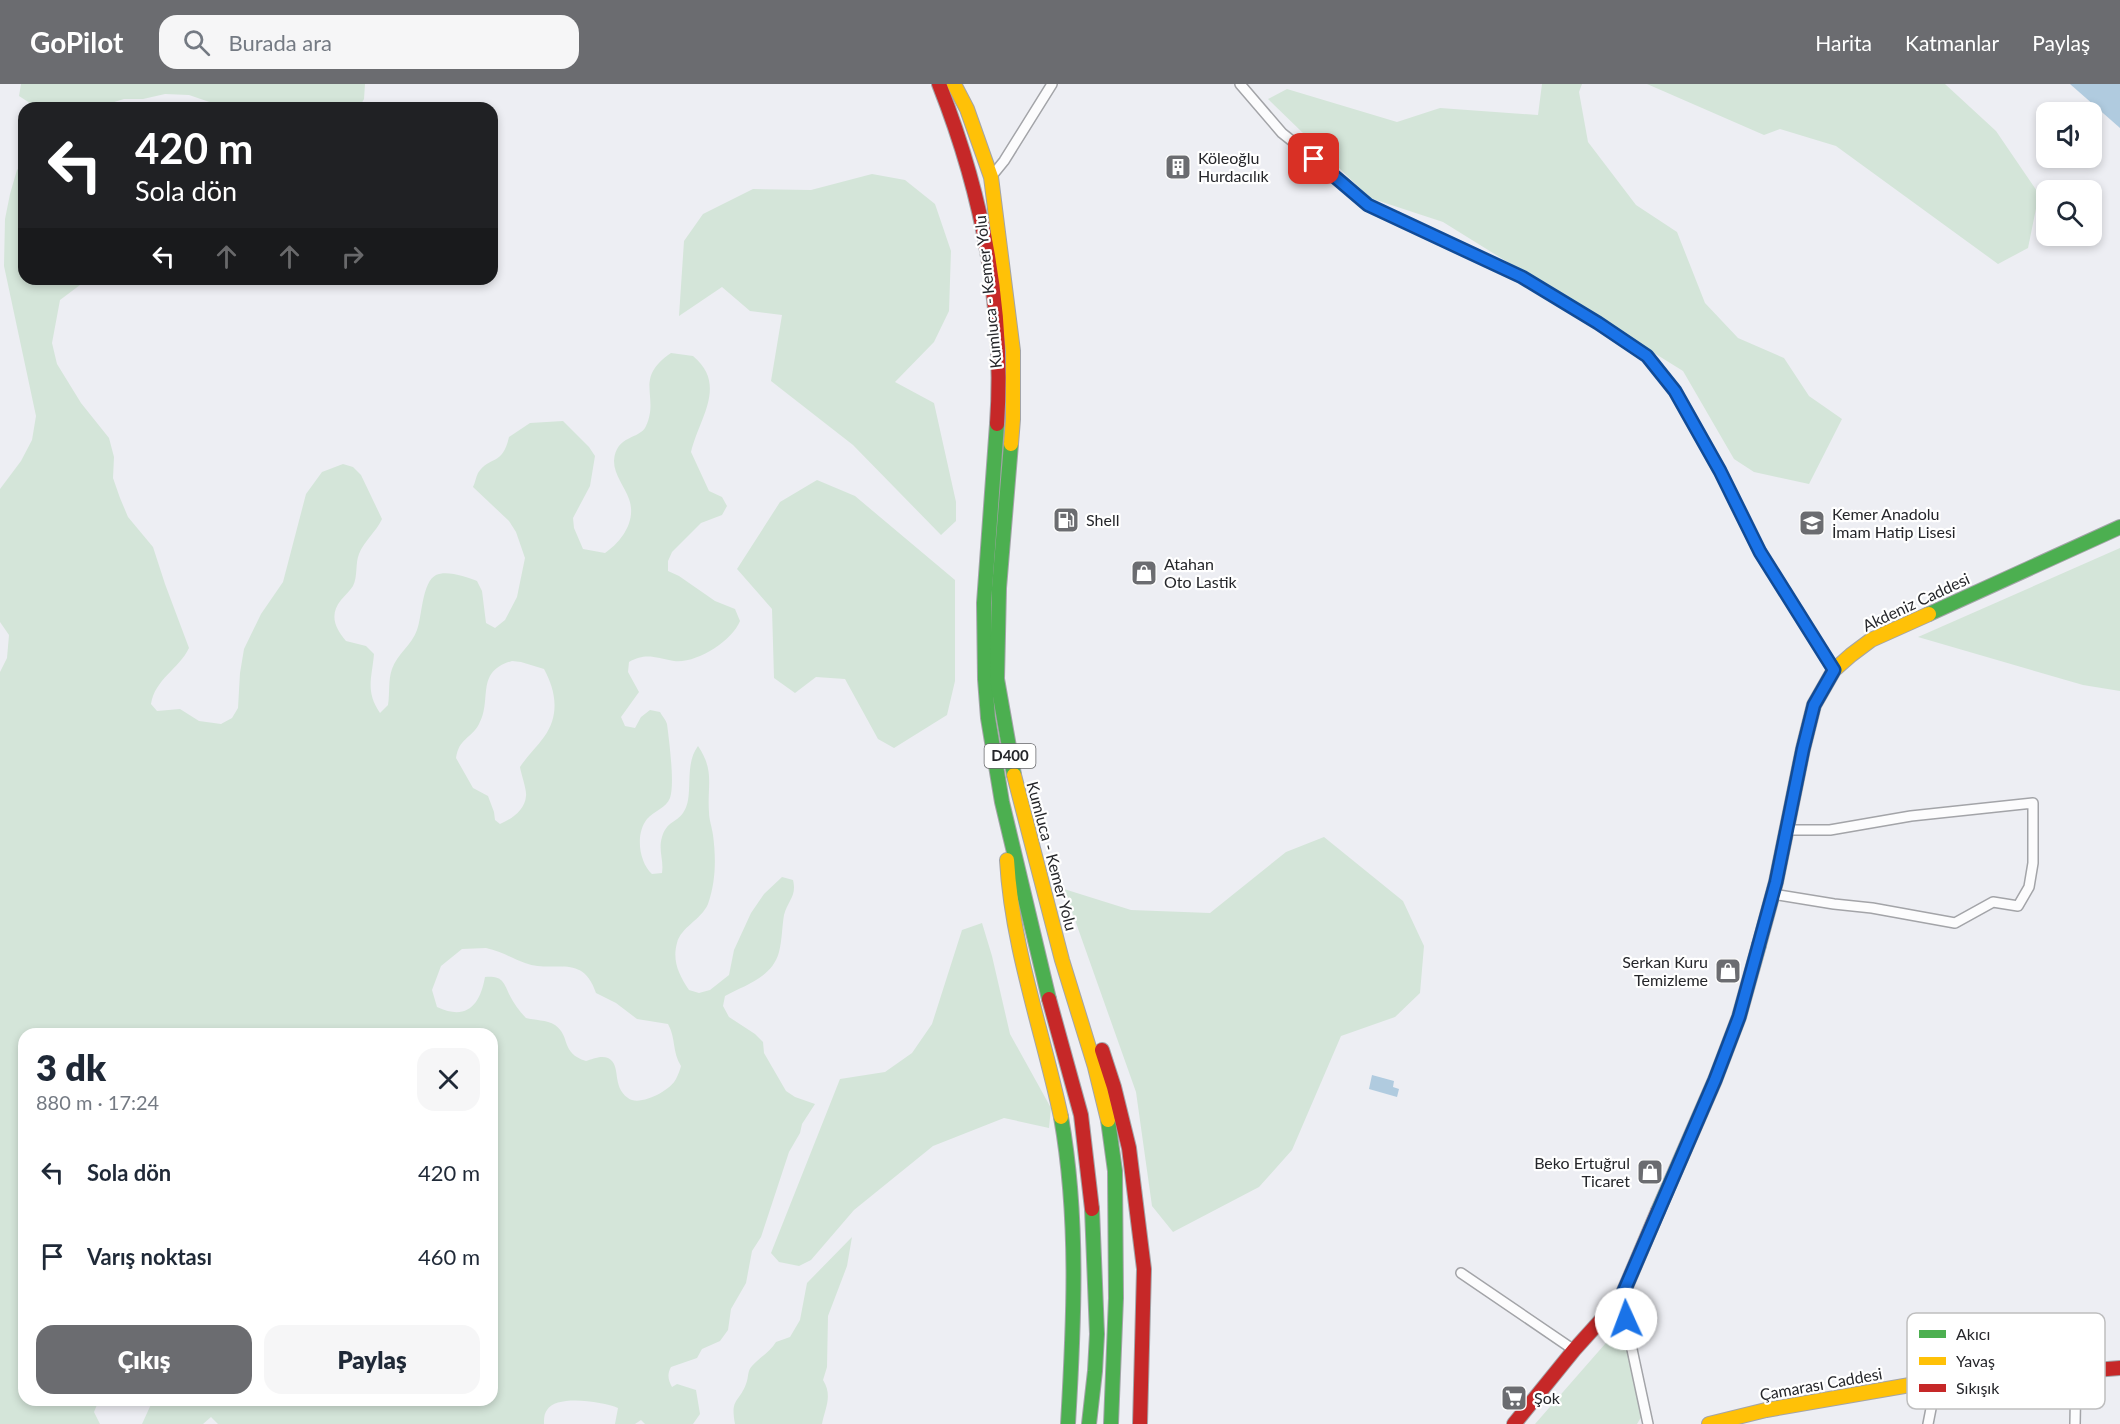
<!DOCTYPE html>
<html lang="tr">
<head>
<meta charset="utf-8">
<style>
	body { margin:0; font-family:Lato,sans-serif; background:#f6f6f7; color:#1f2937; height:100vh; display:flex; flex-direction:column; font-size:22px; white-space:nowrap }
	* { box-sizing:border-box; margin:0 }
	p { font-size:20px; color:#747a83 }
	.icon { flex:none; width:33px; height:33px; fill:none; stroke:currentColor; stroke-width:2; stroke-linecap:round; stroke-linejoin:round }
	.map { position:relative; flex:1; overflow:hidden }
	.drawer { position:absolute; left:18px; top:944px; width:480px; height:378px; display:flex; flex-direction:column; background:#fff; border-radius:18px; box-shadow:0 3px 9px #0003 }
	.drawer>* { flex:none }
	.hud { position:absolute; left:18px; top:18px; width:480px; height:183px; border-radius:18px; box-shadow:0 3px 9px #0003; background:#202124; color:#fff; overflow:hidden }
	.controls { position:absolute; left:2036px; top:18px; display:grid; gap:12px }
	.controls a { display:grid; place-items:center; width:66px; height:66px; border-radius:12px; background:#fff; box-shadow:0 3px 9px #0003; font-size:30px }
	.pin { position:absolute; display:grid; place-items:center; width:51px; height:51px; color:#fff; margin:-26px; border-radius:12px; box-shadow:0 3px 9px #0006 }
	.me { position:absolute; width:66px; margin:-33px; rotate:358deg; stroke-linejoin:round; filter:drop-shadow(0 0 4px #0008) }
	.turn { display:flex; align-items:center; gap:21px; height:126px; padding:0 18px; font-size:27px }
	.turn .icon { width:78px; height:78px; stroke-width:2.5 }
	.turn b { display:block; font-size:42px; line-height:51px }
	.lanes { display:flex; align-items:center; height:57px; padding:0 18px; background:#0003; justify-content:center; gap:30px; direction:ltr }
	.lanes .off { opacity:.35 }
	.round { display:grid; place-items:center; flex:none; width:63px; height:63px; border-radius:18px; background:#f6f6f7 }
	.summary { display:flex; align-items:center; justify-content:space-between; height:102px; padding:0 18px }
	h1 { font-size:36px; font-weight:800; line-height:45px }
	.cta { display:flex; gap:12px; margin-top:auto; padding:12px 18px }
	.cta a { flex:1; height:69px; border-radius:18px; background:#6b6c70; color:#fff; font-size:24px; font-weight:800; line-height:69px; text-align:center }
	.cta a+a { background:#f6f6f7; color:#1f2937 }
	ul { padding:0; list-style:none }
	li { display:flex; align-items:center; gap:18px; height:84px; padding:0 18px }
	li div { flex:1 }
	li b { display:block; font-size:22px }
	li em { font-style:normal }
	header { display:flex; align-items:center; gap:36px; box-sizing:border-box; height:84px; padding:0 30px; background:#6b6c70; color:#fff }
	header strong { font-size:28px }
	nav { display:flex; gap:33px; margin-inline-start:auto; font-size:21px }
	.search { width:420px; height:54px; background:#f6f6f7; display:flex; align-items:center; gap:15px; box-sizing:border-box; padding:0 21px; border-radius:18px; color:#747a83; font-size:22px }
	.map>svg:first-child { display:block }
	.green { fill:#d4e5d9; fill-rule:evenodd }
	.water { fill:#b0cbdf }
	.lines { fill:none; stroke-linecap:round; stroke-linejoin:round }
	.street-casing { stroke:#a3a4a8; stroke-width:12 }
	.fast-casing { stroke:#a3a4a8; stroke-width:16 }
	.slow-casing { stroke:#a3a4a8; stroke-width:16 }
	.jam-casing { stroke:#a3a4a8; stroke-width:16 }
	.street { stroke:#fcfcfd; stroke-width:9 }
	.fast { stroke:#4caf50; stroke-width:14 }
	.slow { stroke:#ffc107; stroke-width:14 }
	.jam { stroke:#c62828; stroke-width:14 }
	.route-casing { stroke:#114b97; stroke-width:15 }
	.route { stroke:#1a73e8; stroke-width:10 }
	.labels { text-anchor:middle; stroke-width:4.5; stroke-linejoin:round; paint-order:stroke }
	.shield { fill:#fff; stroke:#66676a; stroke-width:1.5 }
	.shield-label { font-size:15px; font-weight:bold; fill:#25262a }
	.poi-label { font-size:16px; fill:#25262a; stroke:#fff; text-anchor:start }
	.street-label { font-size:16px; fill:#25262a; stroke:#fff }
	.key { fill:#fff; stroke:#bebebf; stroke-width:1.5 }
	.key-label { font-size:16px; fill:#25262a }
</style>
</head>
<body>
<header>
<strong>GoPilot</strong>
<div class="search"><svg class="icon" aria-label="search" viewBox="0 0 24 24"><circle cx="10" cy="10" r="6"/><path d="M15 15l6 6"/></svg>Burada ara</div>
<nav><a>Harita</a><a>Katmanlar</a><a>Paylaş</a></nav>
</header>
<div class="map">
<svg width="2120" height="1340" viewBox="0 0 2120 1340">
	<rect width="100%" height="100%" fill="#edeef3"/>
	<!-- green -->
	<g class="green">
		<path d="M 21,0 L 365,0 L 364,15 L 359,24 L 227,24 L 189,11 L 165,10 L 143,15 L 124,15 L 95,24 L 41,24 L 36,23 L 19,12 Z"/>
		<path d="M 1542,0 L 1582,0 L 1579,8 L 1588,58 L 1636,121 L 1677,148 L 1705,219 L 1738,254 L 1784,274 L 1809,312 L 1842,335 L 1809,400 L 1754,388 L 1734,375 L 1683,287 L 1443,138 L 1370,114 L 1268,15 L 1287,5 L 1397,38 L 1440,24 L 1538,31 Z"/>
		<path d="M 1647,0 L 1945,0 L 1996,47 L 2039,110 L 2028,164 L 1998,180 L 1836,62 L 1780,45 L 1764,51 Z"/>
		<path d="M 24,78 L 24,195 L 88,195 L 60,216 L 52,259 L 57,280 L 81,319 L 109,354 L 114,373 L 113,394 L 120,414 L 128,433 L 153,463 L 165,500 L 189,564 C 179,585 155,595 151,620 L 157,627 L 180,625 L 199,637 L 221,640 L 232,634 L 238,624 L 240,589 L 244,565 L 261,530 L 283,498 L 306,410 L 322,388 L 343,380 L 353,383 L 361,391 L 382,435 C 376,448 364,457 359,470 C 355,480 358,492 353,502 C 350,507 345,511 341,516 C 329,531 335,544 346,557 L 366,562 L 374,570 C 372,594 365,607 380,629 L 388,621 C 390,609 388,596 392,585 C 397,570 412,561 417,546 C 422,533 422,498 436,491 C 447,486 467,493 477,497 L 482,507 L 486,539 L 495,544 L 505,536 L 517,513 L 525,474 L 516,448 L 509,437 L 473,403 C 475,399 476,393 478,389 C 490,371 502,383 509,353 L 530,339 L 563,337 L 589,363 L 595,372 L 590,402 L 573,434 L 574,444 L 583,465 L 605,469 C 621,458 637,437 629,415 C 625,403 614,391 614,377 C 616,350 640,356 646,342 C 660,312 633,295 671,269 L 693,272 C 728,301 699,334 691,368 L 709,407 L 722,413 L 727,422 L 722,431 L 701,439 L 672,468 L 668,477 L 668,487 L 679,492 L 715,517 L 735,525 L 740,537 C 732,557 696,580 674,577 C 656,574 646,568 629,578 L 628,588 L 639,608 L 621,633 L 625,642 L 635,644 L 641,633 L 650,626 L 660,628 C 662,632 666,636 667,640 C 669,656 675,700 670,714 C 666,724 654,727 647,735 C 635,750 639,778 652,790 L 662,789 C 664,776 658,766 662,753 C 667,737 676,739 683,729 C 695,713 683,682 698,662 C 715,687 707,701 709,728 C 709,736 712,743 713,751 C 716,774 716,797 708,820 C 701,836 681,843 677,859 C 672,877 679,891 689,906 L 699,909 L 710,906 L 729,891 L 734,866 L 751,829 L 764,810 L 782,793 L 793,796 C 797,812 788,816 784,831 C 782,843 782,857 779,868 C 772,894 745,901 725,912 L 723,922 L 729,933 L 755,950 L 763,958 L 764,969 L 786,1007 L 795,1013 L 815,1020 L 802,1040 L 800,1049 L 789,1068 L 761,1153 L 752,1167 L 746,1199 L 731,1225 L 728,1246 L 720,1257 L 702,1265 L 697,1274 L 671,1283 C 667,1290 668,1296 672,1303 L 677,1300 L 696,1306 L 700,1330 L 693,1340 L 645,1340 L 641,1336 L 635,1340 L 615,1340 L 618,1324 C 603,1318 557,1310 547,1326 C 544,1330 544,1335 544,1340 L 218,1340 L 211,1333 L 203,1340 L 142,1340 L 153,1316 L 492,1316 L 492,950 L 24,950 L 24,1316 L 99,1316 L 94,1328 L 100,1340 L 0,1340 L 0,588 L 7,574 L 9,551 L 0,538 L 0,405 L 21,377 L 32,356 L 36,332 L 4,182 L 5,135 L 10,110 L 17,86 ZM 512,577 L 521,578 L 544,585 C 556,607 560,631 544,653 C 537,663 527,672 520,683 C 521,690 527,706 526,712 C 525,726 512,735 500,740 L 495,736 L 494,728 L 488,712 L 473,704 L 456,674 C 459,654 471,655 479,640 C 493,616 474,588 512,577 ZM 486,864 C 501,867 511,874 525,879 C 555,890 582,868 596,909 L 616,919 L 637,935 L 668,940 C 676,954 672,968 681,982 C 680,986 678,991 676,995 C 670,1007 639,1023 628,1014 C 611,1002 622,981 608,974 C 601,971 592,975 586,977 C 560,969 571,952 555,941 C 547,936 534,936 526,934 C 519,927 513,918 509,910 C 503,896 501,892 485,893 C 480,921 467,937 437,923 L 432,906 L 441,882 L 462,865 Z"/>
		<path d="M 872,90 L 905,96 L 935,120 L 951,167 L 949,227 L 934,258 L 895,298 L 934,319 L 956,418 L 956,437 L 941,451 L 853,361 L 771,297 L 782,231 L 750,227 L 722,203 L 679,232 L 684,157 L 703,130 L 753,105 L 811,106 Z"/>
		<path d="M 817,396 L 855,412 L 955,496 L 955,597 L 947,631 L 894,664 L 878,655 L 845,595 L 816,593 L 795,609 L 774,594 L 772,525 L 737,485 L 780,418 Z"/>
		<path d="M 2120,464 L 2120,607 L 2083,601 L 1918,553 Z"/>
		<path d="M 1324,753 L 1403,817 L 1424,862 L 1420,909 L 1395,933 L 1341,952 L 1292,1066 L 1259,1103 L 1173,1148 L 1152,1122 L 1136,1008 L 1064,805 L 1131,826 L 1210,829 L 1286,768 Z"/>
		<path d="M 982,839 L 992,872 L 1010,950 L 1051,1024 L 1049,1044 L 1004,1034 L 933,1062 L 854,1126 L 811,1176 L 799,1182 L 779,1178 L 771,1169 L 840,995 L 885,988 L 912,969 L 932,940 L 962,846 Z"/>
		<path d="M 852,1153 L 847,1182 L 828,1232 L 827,1283 L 823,1296 C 833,1312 825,1324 822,1340 L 735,1340 C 730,1314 739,1319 746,1300 C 749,1293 747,1287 752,1282 C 760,1273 770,1268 776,1258 L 790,1253 L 800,1236 L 807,1199 Z"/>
		<path d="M 1618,1251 L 1628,1261 L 1643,1330 L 1637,1340 L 1535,1340 L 1612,1252 Z"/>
	</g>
	<!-- water -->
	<g class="water">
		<path d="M 2070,0 L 2120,0 L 2120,44 Z"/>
		<path d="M 1372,991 L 1394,997 L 1393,1003 L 1399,1005 L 1397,1013 L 1369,1005 Z"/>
	</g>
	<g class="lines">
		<!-- street casing -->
		<g class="street-casing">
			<g id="street">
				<path d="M 1240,0 L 1282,49 L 1346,100 L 1368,121 L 1522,193 L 1598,239 L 1647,272 L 1675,307 L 1720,387 L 1760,468 L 1834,586"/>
				<path d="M 991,93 L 1004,77 L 1052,0"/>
				<path d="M 1773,810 L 1834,820 L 1872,824 L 1955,839 L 1993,818 L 2018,822 L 2029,803 L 2033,779 L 2033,719 L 1911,732 L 1830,746 L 1786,746"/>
				<path d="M 1461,1189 L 1574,1266"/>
				<path d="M 1621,1214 L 1648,1340"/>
				<path d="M 1928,1340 L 1936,1299"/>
				<path d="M 2075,1340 L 2076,1287"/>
			</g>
		</g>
		<!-- fast casing -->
		<g class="fast-casing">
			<g id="fast">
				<path d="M 997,340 L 984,519 L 985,595 L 988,634 L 1002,718 L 1049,915"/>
				<path d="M 1011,360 L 999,504 L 997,595 L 1014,691"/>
				<path d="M 1929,530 L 2120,443"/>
				<path d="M 1061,1033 C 1079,1134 1074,1238 1068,1340"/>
				<path d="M 1108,1036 L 1115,1087 L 1116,1214 L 1111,1340"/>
				<path d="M 1658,1127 L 1715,996 L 1739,933 L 1759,861"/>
				<path d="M 1089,1340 L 1095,1287 L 1097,1250 L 1092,1125"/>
			</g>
		</g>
		<!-- slow casing -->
		<g class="slow-casing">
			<g id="slow">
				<path d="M 954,0 L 967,25 L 991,93 L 1013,267 L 1013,335 L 1011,360"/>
				<path d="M 1014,691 L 1062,876 L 1095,983 L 1108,1036"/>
				<path d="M 1007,776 C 1012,864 1043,948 1061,1033"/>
				<path d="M 1759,861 L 1776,798 L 1803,665 L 1814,621 L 1834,586 L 1851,571 L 1871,556 L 1929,530"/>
				<path d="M 1709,1340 L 1766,1326 L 1910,1301 L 2034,1291"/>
			</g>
		</g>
		<!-- jam casing -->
		<g class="jam-casing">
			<g id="jam">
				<path d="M 939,0 C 982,109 1005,223 997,340"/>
				<path d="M 1049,915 L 1081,1031 L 1092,1125"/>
				<path d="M 1102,966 L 1114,1003 L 1129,1064 L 1144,1185 L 1140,1340"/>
				<path d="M 2034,1291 L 2120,1284"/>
				<path d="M 1514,1340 L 1574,1266 L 1621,1214 L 1658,1127"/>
			</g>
		</g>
		<!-- street -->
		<use href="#street" class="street"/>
		<!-- fast -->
		<use href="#fast" class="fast"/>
		<!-- slow -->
		<use href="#slow" class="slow"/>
		<!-- jam -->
		<use href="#jam" class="jam"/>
	</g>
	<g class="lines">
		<!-- route casing -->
		<g class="route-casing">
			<path id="route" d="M 1314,75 L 1368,121 L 1522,193 L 1598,239 L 1647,272 L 1675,307 L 1720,387 L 1760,468 L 1834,586 L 1814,621 L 1803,665 L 1776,798 L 1739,933 L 1715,996 L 1621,1214 L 1626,1235"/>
		</g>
		<!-- route -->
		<use href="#route" class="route"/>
	</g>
	<!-- icons -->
	<defs>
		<g id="building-square" transform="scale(1.35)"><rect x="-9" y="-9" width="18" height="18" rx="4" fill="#6b6c70" stroke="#fff"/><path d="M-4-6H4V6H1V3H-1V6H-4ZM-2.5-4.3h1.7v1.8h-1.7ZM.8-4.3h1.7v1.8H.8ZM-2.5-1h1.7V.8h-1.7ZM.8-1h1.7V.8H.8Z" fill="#fff"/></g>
		<g id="fuel-square" transform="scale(1.35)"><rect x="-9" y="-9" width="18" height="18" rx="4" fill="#6b6c70" stroke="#fff"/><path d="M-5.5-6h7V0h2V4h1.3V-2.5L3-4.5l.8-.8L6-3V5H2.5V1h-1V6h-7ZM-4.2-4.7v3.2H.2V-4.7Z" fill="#fff"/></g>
		<g id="school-square" transform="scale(1.35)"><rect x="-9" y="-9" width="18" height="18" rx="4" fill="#6b6c70" stroke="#fff"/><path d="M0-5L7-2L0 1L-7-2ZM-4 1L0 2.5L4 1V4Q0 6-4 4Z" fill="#fff"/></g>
		<g id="shop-square" transform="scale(1.35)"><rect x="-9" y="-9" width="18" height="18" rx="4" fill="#6b6c70" stroke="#fff"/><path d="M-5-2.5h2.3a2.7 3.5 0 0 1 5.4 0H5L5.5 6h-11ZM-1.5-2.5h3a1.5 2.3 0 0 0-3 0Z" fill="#fff"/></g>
		<g id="supermarket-square" transform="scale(1.35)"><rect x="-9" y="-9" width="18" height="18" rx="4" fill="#6b6c70" stroke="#fff"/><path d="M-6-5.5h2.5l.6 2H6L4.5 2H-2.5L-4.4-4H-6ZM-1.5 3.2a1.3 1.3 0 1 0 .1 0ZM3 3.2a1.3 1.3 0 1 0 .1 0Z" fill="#fff"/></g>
	</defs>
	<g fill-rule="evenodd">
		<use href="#building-square" x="1178" y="83"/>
		<use href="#fuel-square" x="1066" y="436"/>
		<use href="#school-square" x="1812" y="439"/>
		<use href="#shop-square" x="1144" y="489"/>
		<use href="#shop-square" x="1728" y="887"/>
		<use href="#shop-square" x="1650" y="1088"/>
		<use href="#supermarket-square" x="1514" y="1314"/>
	</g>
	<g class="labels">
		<!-- shield labels -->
		<rect class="shield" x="984.5" y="660" width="51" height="24" rx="4.5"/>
		<g class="shield-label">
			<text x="1010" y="677">D400</text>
		</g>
		<!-- poi labels -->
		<g class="poi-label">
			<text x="1198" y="80">Köleoğlu<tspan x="1198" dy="18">Hurdacılık</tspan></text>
			<text x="1832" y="436">Kemer Anadolu<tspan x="1832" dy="18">İmam Hatip Lisesi</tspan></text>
			<text x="1086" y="442">Shell</text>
			<text x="1164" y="486">Atahan<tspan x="1164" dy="18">Oto Lastik</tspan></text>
			<text x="1708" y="884" text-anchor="end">Serkan Kuru<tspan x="1708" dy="18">Temizleme</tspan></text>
			<text x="1630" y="1085" text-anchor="end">Beko Ertuğrul<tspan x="1630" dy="18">Ticaret</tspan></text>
			<text x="1534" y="1320">Şok</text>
		</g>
		<!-- street labels -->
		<g class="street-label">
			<text transform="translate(988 208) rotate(-96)" y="6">Kumluca - Kemer Yolu</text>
			<text transform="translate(1916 518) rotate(-25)" y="6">Akdeniz Caddesi</text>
			<text transform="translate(1052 772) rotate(75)" y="6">Kumluca - Kemer Yolu</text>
			<text transform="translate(1821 1300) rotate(-10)" y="6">Çamarası Caddesi</text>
		</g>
	</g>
	<!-- legend -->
	<rect x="1907" y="1229" width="198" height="96" rx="9" class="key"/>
	<rect x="1919" y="1246" width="27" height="8" fill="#4caf50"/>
	<rect x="1919" y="1273" width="27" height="8" fill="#ffc107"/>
	<rect x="1919" y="1300" width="27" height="8" fill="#c62828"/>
	<g class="key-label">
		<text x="1956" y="1256">Akıcı</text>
		<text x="1956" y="1283">Yavaş</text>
		<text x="1956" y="1310">Sıkışık</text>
	</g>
</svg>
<div class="controls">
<a><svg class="icon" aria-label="sound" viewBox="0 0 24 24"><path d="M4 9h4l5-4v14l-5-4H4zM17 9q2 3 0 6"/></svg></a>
<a><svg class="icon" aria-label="search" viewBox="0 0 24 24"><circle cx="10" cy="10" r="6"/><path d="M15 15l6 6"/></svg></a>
</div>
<div class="pin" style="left:1314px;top:75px;background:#d93025"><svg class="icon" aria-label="arrive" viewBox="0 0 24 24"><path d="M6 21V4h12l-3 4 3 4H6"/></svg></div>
<svg class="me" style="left:1626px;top:1235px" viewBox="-20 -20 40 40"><circle r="19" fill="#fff"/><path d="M0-13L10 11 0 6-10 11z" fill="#1a73e8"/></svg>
<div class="hud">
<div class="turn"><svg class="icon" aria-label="left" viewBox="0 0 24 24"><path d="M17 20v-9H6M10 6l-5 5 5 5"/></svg><div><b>420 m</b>Sola dön</div></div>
<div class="lanes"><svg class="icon" aria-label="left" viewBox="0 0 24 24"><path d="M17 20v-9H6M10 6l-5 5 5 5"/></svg><svg class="icon off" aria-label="ahead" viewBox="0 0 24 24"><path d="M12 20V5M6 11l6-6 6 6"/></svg><svg class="icon off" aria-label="ahead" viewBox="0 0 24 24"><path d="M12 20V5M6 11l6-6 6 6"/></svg><svg class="icon off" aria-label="right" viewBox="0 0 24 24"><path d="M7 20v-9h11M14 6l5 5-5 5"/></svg></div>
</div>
<section class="drawer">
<div class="summary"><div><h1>3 dk</h1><p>880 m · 17:24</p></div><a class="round"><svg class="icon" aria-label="close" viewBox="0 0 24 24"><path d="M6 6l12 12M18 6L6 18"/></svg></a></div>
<ul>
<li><svg class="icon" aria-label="left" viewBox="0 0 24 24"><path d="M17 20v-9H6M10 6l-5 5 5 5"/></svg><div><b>Sola dön</b></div><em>420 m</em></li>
<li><svg class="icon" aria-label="arrive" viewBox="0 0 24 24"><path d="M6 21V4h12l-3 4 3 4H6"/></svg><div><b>Varış noktası</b></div><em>460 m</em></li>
</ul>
<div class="cta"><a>Çıkış</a><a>Paylaş</a></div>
</section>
</div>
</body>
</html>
